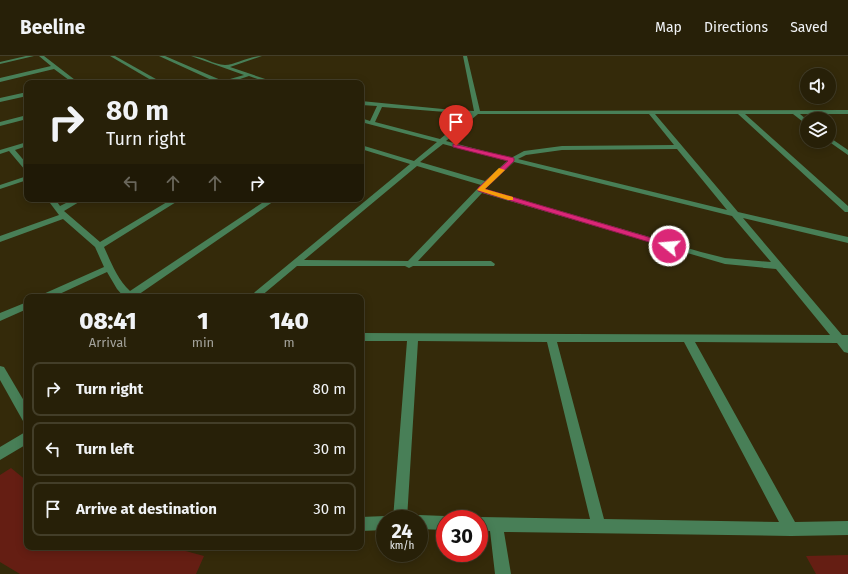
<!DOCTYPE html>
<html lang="en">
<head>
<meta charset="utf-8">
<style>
	body { margin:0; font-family:"Fira Sans",sans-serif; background:#332d16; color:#f1f3f6; height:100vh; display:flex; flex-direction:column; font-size:15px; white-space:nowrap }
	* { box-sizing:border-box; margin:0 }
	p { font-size:13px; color:#a4a39c }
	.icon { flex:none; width:22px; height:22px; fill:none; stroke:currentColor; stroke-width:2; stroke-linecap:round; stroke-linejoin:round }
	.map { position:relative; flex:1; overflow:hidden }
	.side { position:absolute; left:24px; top:238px; width:340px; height:256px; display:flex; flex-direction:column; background:#272008; border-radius:8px; box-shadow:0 2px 10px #0003,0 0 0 1px #433e29 }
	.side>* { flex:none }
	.hud { position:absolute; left:24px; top:24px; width:340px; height:122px; border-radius:8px; box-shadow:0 2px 10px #0003,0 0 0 1px #433e29; background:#272008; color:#f1f3f6; overflow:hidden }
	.fabs { position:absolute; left:800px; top:12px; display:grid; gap:8px }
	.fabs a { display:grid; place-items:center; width:36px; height:36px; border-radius:50%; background:#272008; box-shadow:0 2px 10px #0003,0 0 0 1px #433e29; font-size:20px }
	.speed { position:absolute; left:376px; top:454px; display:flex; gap:8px; font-size:20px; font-weight:700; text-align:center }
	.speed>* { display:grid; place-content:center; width:52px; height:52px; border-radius:50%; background:#272008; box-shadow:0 2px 10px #0003,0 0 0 1px #433e29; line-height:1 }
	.speed small { font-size:10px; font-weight:400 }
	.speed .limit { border:6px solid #d22; background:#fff; color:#111 }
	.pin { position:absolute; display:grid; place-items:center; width:34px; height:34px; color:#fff; margin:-41px -17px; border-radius:50% 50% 50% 0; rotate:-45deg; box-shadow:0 0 4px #0007 }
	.pin .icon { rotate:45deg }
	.me { position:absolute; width:44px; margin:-22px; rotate:287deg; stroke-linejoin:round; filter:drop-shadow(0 0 3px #0008) }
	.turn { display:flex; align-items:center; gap:14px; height:84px; padding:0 16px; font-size:18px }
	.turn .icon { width:52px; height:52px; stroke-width:2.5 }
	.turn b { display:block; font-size:28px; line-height:34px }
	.lanes { display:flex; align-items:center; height:38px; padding:0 16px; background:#0003; justify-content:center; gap:20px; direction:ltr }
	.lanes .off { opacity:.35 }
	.eta { display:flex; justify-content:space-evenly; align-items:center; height:68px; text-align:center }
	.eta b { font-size:24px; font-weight:800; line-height:28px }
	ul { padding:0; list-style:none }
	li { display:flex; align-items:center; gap:12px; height:54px; margin:0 8px 6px; padding:0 8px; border:2px solid #433e29; border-radius:8px }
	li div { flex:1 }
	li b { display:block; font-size:15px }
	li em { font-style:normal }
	header { display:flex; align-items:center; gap:24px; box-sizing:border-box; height:56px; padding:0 20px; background:#272008; border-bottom:1px solid #433e29 }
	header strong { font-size:19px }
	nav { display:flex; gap:22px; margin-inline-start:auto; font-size:14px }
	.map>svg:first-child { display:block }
	.green { fill:#651e13 }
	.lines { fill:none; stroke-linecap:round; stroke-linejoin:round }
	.minor { fill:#487f57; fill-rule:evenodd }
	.route { fill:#db2777; stroke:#8e194d }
	.slow { fill:#f59e0b }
</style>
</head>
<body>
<header>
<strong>Beeline</strong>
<nav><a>Map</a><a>Directions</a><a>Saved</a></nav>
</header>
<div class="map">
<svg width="848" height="518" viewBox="0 0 848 518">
	<rect width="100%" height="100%" fill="#342a0a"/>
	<!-- green -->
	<g class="green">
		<path d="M 11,412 L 27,425 L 27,491 L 171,491 L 204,500 L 196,518 L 20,518 L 0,506 L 0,419 Z"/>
		<path d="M 848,499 L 848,518 L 816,518 L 806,500 Z"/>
	</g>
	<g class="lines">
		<!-- minor -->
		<g class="minor">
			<path d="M 26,0 L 34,0 L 0,8 L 0,6 Z"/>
			<path d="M 39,0 L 44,0 L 79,27 L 73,27 L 54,13 L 0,26 L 0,22 L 51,10 Z"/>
			<path d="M 110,0 L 115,0 L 163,27 L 156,27 Z"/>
			<path d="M 159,0 L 165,0 L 223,25 L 244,19 L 191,0 C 203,0 214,9 225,9 C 235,9 249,0 262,0 L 230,11 L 277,27 L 269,27 L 249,20 L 228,27 L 218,27 Z"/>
			<path d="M 463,0 L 467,0 L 480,55 L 848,54 L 848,58 L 800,58 L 807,64 L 807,69 L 793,58 L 745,58 L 848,150 L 848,156 L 845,156 L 738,58 L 655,58 L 738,156 L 848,181 L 848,187 L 743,162 L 842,279 L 848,279 L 848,297 L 844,296 L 837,287 L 695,286 L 795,466 L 848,465 L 848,479 L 791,480 L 504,476 L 511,518 L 495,518 L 490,475 L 479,475 L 479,463 L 474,463 L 479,461 L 590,463 L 547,286 L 418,285 L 407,463 L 393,463 L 407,285 L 361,285 L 361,277 L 830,279 L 776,213 L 725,208 L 482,137 L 418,205 L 491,205 L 495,208 L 494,210 L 413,210 L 409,212 L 405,210 L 297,210 L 260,241 L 249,241 L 410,108 L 361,93 L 361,89 L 414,105 L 437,86 L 361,66 L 361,62 L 370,65 L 377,50 L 361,49 L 361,45 L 453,54 L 474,55 ZM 382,51 L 471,58 L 440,83 L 375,66 ZM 478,58 L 649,58 L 674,89 L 562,90 L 524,95 L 511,102 L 446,85 ZM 443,88 L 507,105 L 485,125 L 420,106 ZM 677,93 L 727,154 L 518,103 L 526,99 L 562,94 ZM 514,106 L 732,160 L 771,206 L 725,202 L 701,196 L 485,133 ZM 417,110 L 481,129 L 408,205 L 304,204 ZM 557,286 L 684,286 L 779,466 L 604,463 Z"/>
			<path d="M 27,36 L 27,40 L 0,46 L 0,42 Z"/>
			<path d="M 27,59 L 27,63 L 0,70 L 0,66 Z"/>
			<path d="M 829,81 L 848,94 L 848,99 L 828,85 L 829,85 Z"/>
			<path d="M 27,86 L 27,90 L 15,94 L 27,108 L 27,115 L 25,114 L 9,95 L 0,98 L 0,94 Z"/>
			<path d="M 27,120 L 27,124 L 0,133 L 0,129 Z"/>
			<path d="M 47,143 L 55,143 L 60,150 L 74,143 L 84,143 L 64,155 L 100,186 L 172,143 L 181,143 L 104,191 C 111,206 117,223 130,235 L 268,143 L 277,143 L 135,241 L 124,241 L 117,233 L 107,216 L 53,241 L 39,241 L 41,239 L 104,211 L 95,191 L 63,163 L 0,186 L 0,180 L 59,159 Z"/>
			<path d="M 27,246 L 27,253 L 0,265 L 0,257 Z"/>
			<path d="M 0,310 L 4,311 L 27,350 L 27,366 L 23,365 L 0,324 Z"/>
			<path d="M 27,375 L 27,388 L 0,404 L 0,391 Z"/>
			<path d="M 419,459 L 445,460 L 450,463 L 445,463 L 445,474 L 419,473 L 419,463 L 413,463 Z"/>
			<path d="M 385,460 L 390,463 L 385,463 L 385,474 L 361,475 L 361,461 Z"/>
		</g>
	</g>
	<!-- route -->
	<path class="route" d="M 453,88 L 514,102 L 514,105 L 485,133 L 672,188 L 673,190 L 669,192 L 666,191 L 478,135 L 478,132 L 508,105 L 453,91 Z"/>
	<!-- slow -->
	<path class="slow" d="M 499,112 L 505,114 L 485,133 L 513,141 L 513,144 L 508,144 L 477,134 Z"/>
</svg>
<div class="fabs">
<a><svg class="icon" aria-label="sound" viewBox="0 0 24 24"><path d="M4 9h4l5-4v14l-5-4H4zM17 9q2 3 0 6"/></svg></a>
<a><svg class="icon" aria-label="layers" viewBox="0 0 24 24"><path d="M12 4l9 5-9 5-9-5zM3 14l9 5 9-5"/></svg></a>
</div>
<div class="speed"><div>24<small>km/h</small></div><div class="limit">30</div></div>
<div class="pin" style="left:456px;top:90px;background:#d93025"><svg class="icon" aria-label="arrive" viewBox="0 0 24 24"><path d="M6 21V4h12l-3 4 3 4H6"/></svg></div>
<svg class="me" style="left:669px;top:190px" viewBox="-20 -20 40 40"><circle r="17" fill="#db2777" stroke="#fff" stroke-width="3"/><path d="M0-11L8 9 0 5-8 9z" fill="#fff"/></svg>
<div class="hud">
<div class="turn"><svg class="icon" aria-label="right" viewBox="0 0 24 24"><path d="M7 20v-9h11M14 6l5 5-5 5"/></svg><div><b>80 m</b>Turn right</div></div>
<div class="lanes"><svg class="icon off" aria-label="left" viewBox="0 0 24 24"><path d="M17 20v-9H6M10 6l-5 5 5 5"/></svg><svg class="icon off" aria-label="ahead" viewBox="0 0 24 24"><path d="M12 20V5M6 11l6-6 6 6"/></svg><svg class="icon off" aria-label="ahead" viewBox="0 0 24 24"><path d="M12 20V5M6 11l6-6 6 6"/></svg><svg class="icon" aria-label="right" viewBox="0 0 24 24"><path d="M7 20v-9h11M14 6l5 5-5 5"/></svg></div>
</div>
<section class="side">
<div class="eta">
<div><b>08:41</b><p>Arrival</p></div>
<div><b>1</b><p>min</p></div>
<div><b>140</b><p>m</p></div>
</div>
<ul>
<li><svg class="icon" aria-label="right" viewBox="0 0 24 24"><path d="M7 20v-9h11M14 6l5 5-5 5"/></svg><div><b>Turn right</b></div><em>80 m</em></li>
<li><svg class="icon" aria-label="left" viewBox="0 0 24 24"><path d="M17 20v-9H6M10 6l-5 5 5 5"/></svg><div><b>Turn left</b></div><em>30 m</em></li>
<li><svg class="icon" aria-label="arrive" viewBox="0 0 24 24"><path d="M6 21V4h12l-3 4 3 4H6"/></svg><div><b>Arrive at destination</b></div><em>30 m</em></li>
</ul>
</section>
</div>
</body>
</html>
